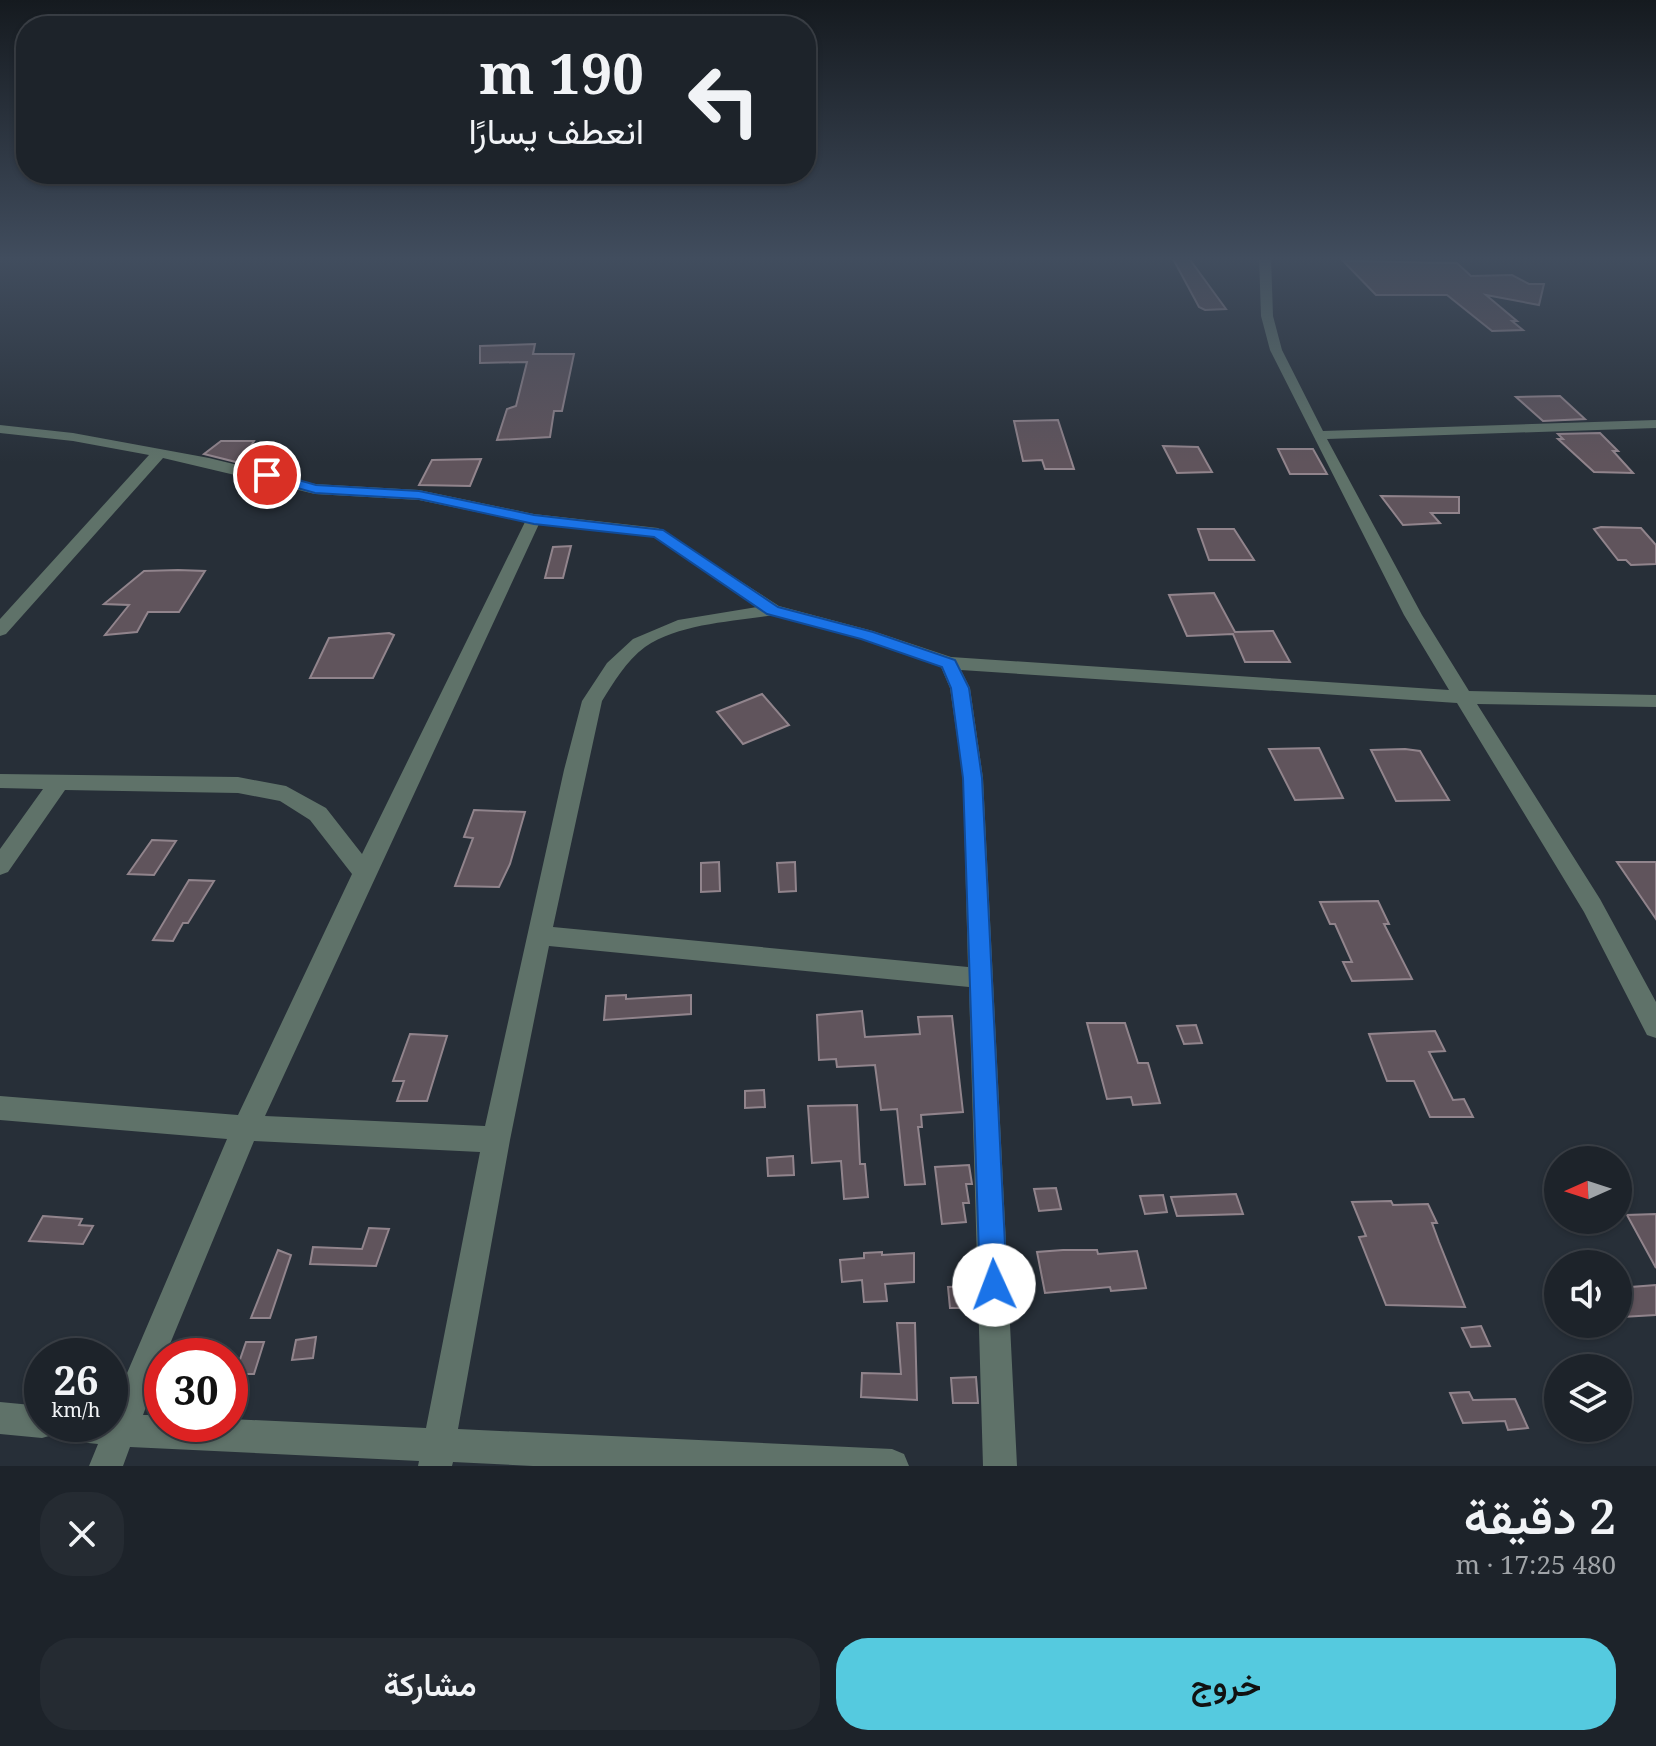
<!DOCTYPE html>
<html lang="ar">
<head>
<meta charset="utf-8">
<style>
	body { margin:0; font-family:"Noto Serif",Vazirmatn,serif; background:#252b32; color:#f1f3f6; direction:rtl; height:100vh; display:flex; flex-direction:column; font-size:30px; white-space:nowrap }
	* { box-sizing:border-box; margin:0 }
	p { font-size:26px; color:#a0a4a8 }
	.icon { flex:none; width:44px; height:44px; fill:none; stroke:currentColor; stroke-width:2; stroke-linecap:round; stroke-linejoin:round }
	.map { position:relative; height:1466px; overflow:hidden; direction:ltr }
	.panel { display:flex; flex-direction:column; background:#1d232a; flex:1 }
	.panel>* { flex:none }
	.guide { position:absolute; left:16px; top:16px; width:800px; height:168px; border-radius:32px; box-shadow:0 2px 6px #0004,0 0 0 2px #3b4047; direction:rtl; background:#1d232a; color:#f1f3f6; overflow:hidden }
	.needle { width:52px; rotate:267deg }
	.fabs { position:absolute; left:1544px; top:1146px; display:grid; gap:16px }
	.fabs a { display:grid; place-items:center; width:88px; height:88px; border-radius:50%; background:#1d232a; box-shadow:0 2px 6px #0004,0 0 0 2px #3b4047; font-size:40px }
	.speed { position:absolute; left:24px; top:1338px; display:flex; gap:16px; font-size:40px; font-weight:700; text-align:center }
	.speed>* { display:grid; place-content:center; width:104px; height:104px; border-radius:50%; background:#1d232a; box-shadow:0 2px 6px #0004,0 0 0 2px #3b4047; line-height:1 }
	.speed small { font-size:20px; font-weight:400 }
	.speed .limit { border:12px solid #d22; background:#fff; color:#111 }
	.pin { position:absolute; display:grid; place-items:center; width:68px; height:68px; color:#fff; margin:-34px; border:4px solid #fff; border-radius:50%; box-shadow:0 2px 8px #0007 }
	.me { position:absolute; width:88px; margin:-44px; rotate:358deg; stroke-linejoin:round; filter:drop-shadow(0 0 6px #0008) }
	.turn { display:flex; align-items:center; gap:28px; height:168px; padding:0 40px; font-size:36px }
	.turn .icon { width:104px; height:104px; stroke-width:2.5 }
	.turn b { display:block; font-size:56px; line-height:68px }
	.round { display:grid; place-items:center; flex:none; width:84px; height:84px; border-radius:32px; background:#252b32 }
	.overview { display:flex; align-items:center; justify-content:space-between; height:136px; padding:0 40px }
	h1 { font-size:48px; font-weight:600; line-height:60px }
	.primary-button { display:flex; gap:16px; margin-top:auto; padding:16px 40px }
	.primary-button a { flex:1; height:92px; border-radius:32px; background:#55cadf; color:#111; font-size:32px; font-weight:600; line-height:92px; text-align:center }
	.primary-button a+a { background:#252b32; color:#f1f3f6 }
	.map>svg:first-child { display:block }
	.building { fill:#60545c; stroke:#91848c; stroke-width:2 }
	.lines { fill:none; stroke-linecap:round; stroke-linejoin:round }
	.minor { fill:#5f7269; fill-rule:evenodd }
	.route { fill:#1a73e8; stroke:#114b97; stroke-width:2 }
</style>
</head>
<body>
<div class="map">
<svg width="1656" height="1466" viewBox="0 0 1656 1466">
	<rect width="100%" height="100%" fill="#272f38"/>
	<!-- building -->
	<g class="building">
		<path d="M 1172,257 L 1188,257 L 1226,309 L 1205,310 L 1199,307 Z"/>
		<path d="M 1343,261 L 1457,263 L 1471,276 L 1512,275 L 1529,284 L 1544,284 L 1539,305 L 1486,295 L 1517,321 L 1512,321 L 1523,330 L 1492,331 L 1447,295 L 1376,295 Z"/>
		<path d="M 535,344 L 533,354 L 574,354 L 562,411 L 554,411 L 550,437 L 497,440 L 507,409 L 516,406 L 527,362 L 480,363 L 480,346 Z"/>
		<path d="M 1560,396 L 1585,419 L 1543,421 L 1516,397 Z"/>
		<path d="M 1058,420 L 1074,469 L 1045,469 L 1042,460 L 1023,461 L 1014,421 Z"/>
		<path d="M 1600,433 L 1618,451 L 1613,451 L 1633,473 L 1594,472 L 1558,439 L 1563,439 L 1558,434 Z"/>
		<path d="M 221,441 L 254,441 L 240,463 L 204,454 Z"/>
		<path d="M 1163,446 L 1198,447 L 1212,472 L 1177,473 Z"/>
		<path d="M 1278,449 L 1313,449 L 1327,474 L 1290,474 Z"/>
		<path d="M 481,459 L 470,486 L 419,485 L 432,460 Z"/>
		<path d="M 1381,496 L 1459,497 L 1459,513 L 1431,513 L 1440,523 L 1403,525 Z"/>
		<path d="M 1601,527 L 1641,528 L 1656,545 L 1656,564 L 1631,565 L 1626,560 L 1618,560 L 1594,529 Z"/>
		<path d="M 1198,529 L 1234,529 L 1254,560 L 1209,560 Z"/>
		<path d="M 571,546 L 563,578 L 545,578 L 553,547 Z"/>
		<path d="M 178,570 L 205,571 L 179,612 L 148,612 L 137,632 L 105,635 L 129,605 L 104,604 L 144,571 Z"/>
		<path d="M 1214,593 L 1235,632 L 1273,631 L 1290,662 L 1245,662 L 1233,634 L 1187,636 L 1169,595 Z"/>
		<path d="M 389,633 L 394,635 L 373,678 L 310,678 L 329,638 Z"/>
		<path d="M 762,694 L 789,725 L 743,744 L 717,712 Z"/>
		<path d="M 1319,748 L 1343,798 L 1295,800 L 1269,749 Z"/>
		<path d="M 1405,749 L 1420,751 L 1449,800 L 1396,801 L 1371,750 Z"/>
		<path d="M 474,810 L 525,812 L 510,864 L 499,887 L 455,886 L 473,838 L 464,837 Z"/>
		<path d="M 152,840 L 176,841 L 154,875 L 128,874 Z"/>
		<path d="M 719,862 L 720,891 L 701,892 L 701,863 Z"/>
		<path d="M 795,862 L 796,891 L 779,892 L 777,863 Z"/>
		<path d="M 1617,862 L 1656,862 L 1656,919 Z"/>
		<path d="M 189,880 L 214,881 L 188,923 L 183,923 L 173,941 L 153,940 Z"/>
		<path d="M 1378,901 L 1389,924 L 1384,924 L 1412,979 L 1352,981 L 1343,962 L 1352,962 L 1335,924 L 1330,924 L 1320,902 Z"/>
		<path d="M 626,995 L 626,999 L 691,995 L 691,1014 L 604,1020 L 606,996 Z"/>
		<path d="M 862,1011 L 865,1037 L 920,1034 L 918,1017 L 952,1016 L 963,1112 L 921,1115 L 922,1127 L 918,1127 L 925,1184 L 905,1185 L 897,1109 L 881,1110 L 875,1065 L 837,1067 L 836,1059 L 819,1060 L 817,1015 Z"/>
		<path d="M 1087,1023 L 1125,1023 L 1138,1063 L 1148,1063 L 1160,1103 L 1133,1105 L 1131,1097 L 1107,1099 Z"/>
		<path d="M 1196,1025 L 1202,1043 L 1184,1044 L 1177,1026 Z"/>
		<path d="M 1435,1031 L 1445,1051 L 1429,1052 L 1453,1100 L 1464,1099 L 1473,1117 L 1430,1117 L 1414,1081 L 1387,1081 L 1369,1034 Z"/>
		<path d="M 410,1034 L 447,1036 L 427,1101 L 397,1101 L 404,1081 L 393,1081 Z"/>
		<path d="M 764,1090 L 765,1107 L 745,1108 L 745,1091 Z"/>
		<path d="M 857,1105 L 860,1164 L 865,1164 L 868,1197 L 844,1199 L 841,1161 L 812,1163 L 808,1106 Z"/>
		<path d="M 793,1156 L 794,1175 L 768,1176 L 767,1158 Z"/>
		<path d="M 969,1165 L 972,1184 L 966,1184 L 969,1203 L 963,1203 L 966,1222 L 942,1224 L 935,1167 Z"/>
		<path d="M 1056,1188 L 1061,1209 L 1039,1211 L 1034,1189 Z"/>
		<path d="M 1236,1194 L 1243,1214 L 1177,1216 L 1171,1197 Z"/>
		<path d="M 1163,1195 L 1167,1212 L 1145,1214 L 1140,1196 Z"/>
		<path d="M 1391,1201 L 1393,1205 L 1428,1204 L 1437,1223 L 1432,1223 L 1439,1242 L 1465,1307 L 1386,1305 L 1359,1237 L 1366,1236 L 1352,1202 Z"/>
		<path d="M 1656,1214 L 1656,1268 L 1627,1215 Z"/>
		<path d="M 43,1216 L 82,1219 L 79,1225 L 93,1226 L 83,1244 L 29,1241 Z"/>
		<path d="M 369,1228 L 389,1229 L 376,1266 L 310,1264 L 313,1247 L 362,1249 Z"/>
		<path d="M 278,1250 L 291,1255 L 270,1318 L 251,1318 Z"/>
		<path d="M 1063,1250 L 1097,1250 L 1098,1254 L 1137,1251 L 1146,1288 L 1111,1291 L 1110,1287 L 1045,1293 L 1037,1252 Z"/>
		<path d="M 882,1252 L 882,1255 L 914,1253 L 914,1282 L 885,1284 L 887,1301 L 864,1302 L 862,1280 L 842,1282 L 840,1260 L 864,1258 L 864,1253 Z"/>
		<path d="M 1656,1285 L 1656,1315 L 1622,1317 L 1618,1309 L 1618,1288 Z"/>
		<path d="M 972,1286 L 973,1308 L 950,1308 L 948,1287 Z"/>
		<path d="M 897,1323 L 915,1323 L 917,1400 L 861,1397 L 862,1373 L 901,1374 Z"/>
		<path d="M 1481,1326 L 1490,1346 L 1471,1347 L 1462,1328 Z"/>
		<path d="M 316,1337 L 313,1358 L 292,1360 L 296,1340 Z"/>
		<path d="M 246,1342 L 264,1342 L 254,1374 L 235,1374 Z"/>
		<path d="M 976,1377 L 978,1403 L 953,1403 L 951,1378 Z"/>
		<path d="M 1469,1392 L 1473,1400 L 1515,1399 L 1528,1428 L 1508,1430 L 1505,1421 L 1463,1423 L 1450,1393 Z"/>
	</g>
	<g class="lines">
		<!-- minor -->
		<path class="minor" d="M 1259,257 L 1271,257 L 1273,316 L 1282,350 L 1323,431 L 1656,420 L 1656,428 L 1327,439 L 1422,615 L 1469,691 L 1656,695 L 1656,707 L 1477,704 L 1600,899 L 1656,1002 L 1656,1038 L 1647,1035 L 1584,912 L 1457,703 L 961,670 L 970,688 L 983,778 L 1017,1466 L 983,1466 L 969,987 L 549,946 L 510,1140 L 458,1429 L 892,1449 L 904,1454 L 909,1466 L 533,1466 L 453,1462 L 452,1466 L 418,1466 L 419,1461 L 130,1447 L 123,1466 L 89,1466 L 98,1444 L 60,1440 L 49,1436 L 42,1438 L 0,1434 L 0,1402 L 42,1406 L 42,1424 L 110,1424 L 110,1413 L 227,1139 L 0,1120 L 0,1096 L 238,1115 L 352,874 L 310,820 L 280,801 L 238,793 L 65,790 L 8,872 L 0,875 L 0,849 L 43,789 L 0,788 L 0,774 L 238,777 L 286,786 L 326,808 L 362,854 L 525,522 L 419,500 L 315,494 L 163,458 L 6,634 L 0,636 L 0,619 L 149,455 L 73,441 L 0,433 L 0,425 L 73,433 L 209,458 L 315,484 L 419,490 L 534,514 L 658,528 L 779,606 L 873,631 L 951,657 L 1449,690 L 1404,615 L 1270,350 L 1261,316 ZM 539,524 L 654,537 L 757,607 L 678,620 L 633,639 L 607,663 L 582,701 L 564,770 L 485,1126 L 265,1116 ZM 773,615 L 861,639 L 941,667 L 950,688 L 963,778 L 968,967 L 553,927 L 602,701 C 614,682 626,661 645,647 C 680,623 732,622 773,615 ZM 254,1141 L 480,1152 L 426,1428 L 230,1419 L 230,1424 L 162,1424 L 162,1415 L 143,1415 L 162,1364 L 162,1356 L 165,1356 Z"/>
	</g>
	<!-- sky -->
	<linearGradient id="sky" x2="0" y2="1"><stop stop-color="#151a1f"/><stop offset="0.56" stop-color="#414d5e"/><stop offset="1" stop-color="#414d5e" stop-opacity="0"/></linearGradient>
	<rect width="1656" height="462" fill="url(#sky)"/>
	<!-- route -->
	<path class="route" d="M 267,471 L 316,485 L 419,491 L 534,515 L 663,530 L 778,607 L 873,632 L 955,660 L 969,688 L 982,778 L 1007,1285 L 1003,1295 L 994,1299 L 984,1295 L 980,1285 L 963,778 L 951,688 L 942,667 L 861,639 L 767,614 L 654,537 L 534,524 L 419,499 L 315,493 L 262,478 L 260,475 Z"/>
</svg>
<div class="fabs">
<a><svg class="needle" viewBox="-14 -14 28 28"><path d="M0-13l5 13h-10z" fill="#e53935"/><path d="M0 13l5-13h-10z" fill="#a0a4a8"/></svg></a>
<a><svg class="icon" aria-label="sound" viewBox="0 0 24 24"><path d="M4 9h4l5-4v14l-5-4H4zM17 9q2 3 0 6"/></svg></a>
<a><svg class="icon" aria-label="layers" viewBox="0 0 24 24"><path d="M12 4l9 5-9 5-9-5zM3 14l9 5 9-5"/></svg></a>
</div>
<div class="speed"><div>26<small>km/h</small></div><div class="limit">30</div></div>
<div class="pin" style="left:267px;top:475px;background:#d93025"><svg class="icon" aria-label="arrive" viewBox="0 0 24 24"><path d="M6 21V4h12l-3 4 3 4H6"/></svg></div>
<svg class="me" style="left:994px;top:1285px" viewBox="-20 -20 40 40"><circle r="19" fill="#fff"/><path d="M0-13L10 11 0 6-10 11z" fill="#1a73e8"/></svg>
<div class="guide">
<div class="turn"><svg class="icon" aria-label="left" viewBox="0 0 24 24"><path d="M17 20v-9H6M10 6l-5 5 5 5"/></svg><div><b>190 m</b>انعطف يسارًا</div></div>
</div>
</div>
<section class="panel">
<div class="overview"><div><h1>2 دقيقة</h1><p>480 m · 17:25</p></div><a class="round"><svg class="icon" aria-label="close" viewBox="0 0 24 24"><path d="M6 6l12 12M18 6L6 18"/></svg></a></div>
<div class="primary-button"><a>خروج</a><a>مشاركة</a></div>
</section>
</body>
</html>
